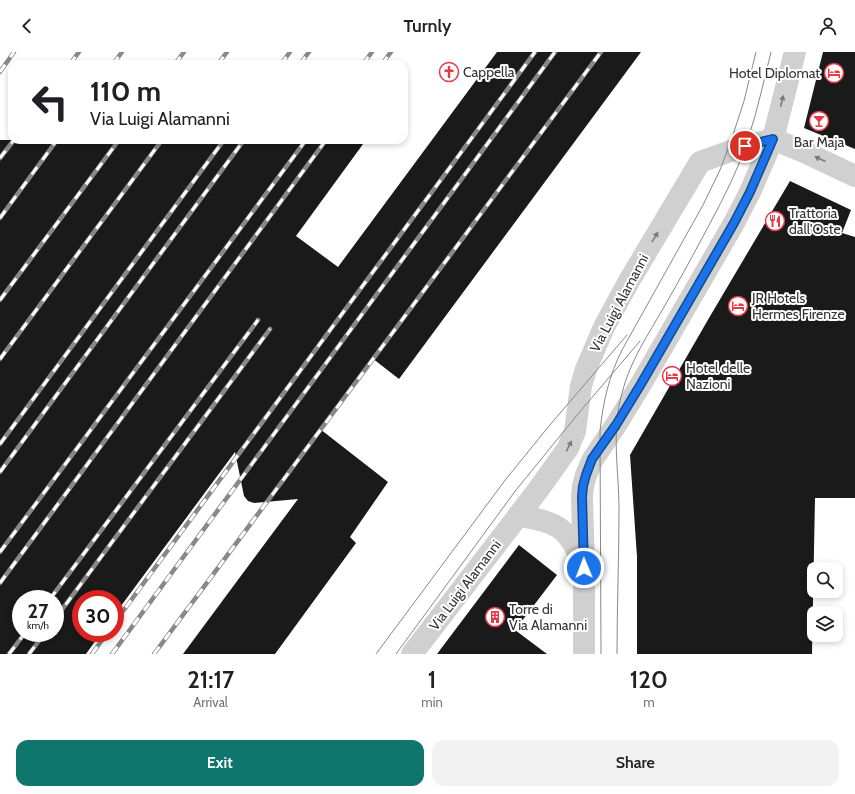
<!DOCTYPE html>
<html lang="en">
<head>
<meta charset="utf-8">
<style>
	body { margin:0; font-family:Cabin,sans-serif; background:#f2f2f2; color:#202124; height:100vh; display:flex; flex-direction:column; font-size:15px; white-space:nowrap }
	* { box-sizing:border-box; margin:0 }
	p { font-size:13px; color:#757577 }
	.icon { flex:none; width:22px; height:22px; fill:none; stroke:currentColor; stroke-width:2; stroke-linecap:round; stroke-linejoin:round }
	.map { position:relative; height:602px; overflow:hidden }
	.side { display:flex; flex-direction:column; background:#fff; flex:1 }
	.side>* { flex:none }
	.top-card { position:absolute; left:8px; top:8px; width:400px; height:84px; border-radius:12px; box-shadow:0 2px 6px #0003; background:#fff; color:#202124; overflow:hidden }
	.controls { position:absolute; left:807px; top:510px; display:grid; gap:8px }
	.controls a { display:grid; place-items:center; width:36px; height:36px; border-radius:8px; background:#fff; box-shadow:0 2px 6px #0003; font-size:20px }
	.speed { position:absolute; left:12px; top:538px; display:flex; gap:8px; font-size:20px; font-weight:700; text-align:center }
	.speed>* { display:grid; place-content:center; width:52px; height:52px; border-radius:50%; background:#fff; box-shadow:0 2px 6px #0003; line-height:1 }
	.speed small { font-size:10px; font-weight:400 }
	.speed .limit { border:6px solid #d22; background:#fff; color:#111 }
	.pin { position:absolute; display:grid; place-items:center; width:34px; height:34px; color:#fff; margin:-17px; border:2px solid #fff; border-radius:50%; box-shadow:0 1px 4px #0007 }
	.me { position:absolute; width:44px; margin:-22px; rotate:359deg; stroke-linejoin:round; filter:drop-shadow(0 0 3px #0008) }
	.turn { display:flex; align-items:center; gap:14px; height:84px; padding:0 16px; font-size:18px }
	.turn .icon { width:52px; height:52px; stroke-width:2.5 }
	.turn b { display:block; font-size:28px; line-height:34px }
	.eta { display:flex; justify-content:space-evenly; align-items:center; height:68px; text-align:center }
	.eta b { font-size:24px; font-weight:600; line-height:28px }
	.button { display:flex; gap:8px; margin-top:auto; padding:8px 16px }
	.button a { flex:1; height:46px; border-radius:12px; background:#0f766e; color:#fff; font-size:16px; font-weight:600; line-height:46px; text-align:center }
	.button a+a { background:#f2f2f2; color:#202124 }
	header { display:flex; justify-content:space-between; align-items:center; height:52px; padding:0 16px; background:#fff; font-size:18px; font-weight:600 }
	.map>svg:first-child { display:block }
	.building { fill:#1a1a1a; fill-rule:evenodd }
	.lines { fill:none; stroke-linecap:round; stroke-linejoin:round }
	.street { stroke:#d0d0d0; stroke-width:22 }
	.tram { stroke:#888; stroke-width:1 }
	.rail-casing { stroke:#888; stroke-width:4.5 }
	.rail { stroke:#fff; stroke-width:3; stroke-dasharray:9; stroke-linecap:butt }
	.oneway { fill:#7a7a7a }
	.route-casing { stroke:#114b97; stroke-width:10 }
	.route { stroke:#1a73e8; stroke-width:7 }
	.labels { text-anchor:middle; stroke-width:4; stroke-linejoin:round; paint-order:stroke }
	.poi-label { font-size:14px; fill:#333; stroke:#fff; text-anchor:start }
	.street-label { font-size:14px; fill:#333; stroke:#fff }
</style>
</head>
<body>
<header><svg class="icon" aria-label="back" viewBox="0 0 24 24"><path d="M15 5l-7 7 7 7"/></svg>Turnly<svg class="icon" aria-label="person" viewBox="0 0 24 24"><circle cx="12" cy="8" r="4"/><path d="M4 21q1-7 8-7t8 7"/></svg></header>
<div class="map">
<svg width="855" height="602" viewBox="0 0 855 602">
	<rect width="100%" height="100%" fill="#fff"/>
	<!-- building -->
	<g class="building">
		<path d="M 497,0 L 641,0 L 399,327 L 372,306 L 320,377 L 388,430 L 350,485 L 356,491 L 275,602 L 183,602 L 298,447 L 254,451 L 248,449 L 244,444 L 235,400 L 115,562 L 115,547 L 81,547 L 81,581 L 101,581 L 86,602 L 0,602 L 0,88 L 366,88 L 296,184 L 338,215 ZM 21,547 L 55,547 L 55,581 L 21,581 Z"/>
		<path d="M 823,0 L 855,0 L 855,97 L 804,76 Z"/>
		<path d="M 790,129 L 851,158 L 842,181 L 855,185 L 855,446 L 815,446 L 812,602 L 637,602 L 637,505 L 630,403 L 709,266 Z"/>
		<path d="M 519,493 L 557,523 L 515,578 L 547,602 L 437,602 Z"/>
	</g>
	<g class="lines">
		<!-- street -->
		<g class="street">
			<path d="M 773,87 L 802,99 L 855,124"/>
			<path d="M 518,464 C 552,468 570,475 581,510"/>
			<path d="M 412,602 L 538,438 L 568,396 L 575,379 L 581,334 L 586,317 L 604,275 L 629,229 L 700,110 L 736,97 L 773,87"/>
			<path d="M 584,602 L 584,516 L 582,445 L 583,434 L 586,423 L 593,407 L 616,373 L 641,332 L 734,171 L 750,140 L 773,87 L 795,0"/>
		</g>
		<!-- tram -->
		<g class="tram">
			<path d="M 376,602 L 506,427 L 549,374 L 627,283"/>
			<path d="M 396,602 L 516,438 L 578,362 L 640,289"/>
			<path d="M 601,602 L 600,379 C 603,350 609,324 622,298 L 703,153 L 720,118 L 731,89 L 744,49 L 756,0"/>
			<path d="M 617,602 C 617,554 619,506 619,458 C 619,419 611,380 622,341 C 630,309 648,283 664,255 C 682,224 699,192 716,160 C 729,135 741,110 749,84 C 758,56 764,28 771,0"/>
		</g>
		<!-- rail casing -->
		<g class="rail-casing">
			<g id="rail">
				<path d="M 70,12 L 79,0"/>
				<path d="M 113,12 L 122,0"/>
				<path d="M 175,12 L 184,0"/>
				<path d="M 218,12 L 227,0"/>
				<path d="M 281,12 L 290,0"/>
				<path d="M 300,12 L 309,0"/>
				<path d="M 363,12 L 372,0"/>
				<path d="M 382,12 L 391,0"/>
				<path d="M 0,20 L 14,0"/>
				<path d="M 0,106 L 14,88"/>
				<path d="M 0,166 L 57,88"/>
				<path d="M 0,248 L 119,88"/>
				<path d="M 0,307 L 162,88"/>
				<path d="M 0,392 L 224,88"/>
				<path d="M 0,420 L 244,88"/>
				<path d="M 0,500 L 306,88"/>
				<path d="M 0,531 L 326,88"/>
				<path d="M 50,547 L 258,268"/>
				<path d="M 55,567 L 270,277"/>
				<path d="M 115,570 L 535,0"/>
				<path d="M 9,602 L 25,581"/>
				<path d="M 29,602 L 45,581"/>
				<path d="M 92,602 L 107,581"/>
				<path d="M 112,602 L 555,0"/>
				<path d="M 154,602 L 601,0"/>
			</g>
		</g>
		<!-- rail -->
		<use href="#rail" class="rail"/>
	</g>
	<!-- one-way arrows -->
	<defs><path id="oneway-solid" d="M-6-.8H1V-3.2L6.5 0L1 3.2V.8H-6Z"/></defs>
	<g class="oneway">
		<use href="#oneway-solid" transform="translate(782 49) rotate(-76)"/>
		<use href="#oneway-solid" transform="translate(820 107) rotate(-155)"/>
		<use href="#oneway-solid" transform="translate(655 185) rotate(-59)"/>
		<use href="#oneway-solid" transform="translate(569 394) rotate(-63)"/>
	</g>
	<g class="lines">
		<!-- route casing -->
		<g class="route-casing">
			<path id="route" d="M 584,516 L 582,445 L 583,434 L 586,423 L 592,407 L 616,373 L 641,332 L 734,171 L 750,140 L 773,87 L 745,94"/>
		</g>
		<!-- route -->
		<use href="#route" class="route"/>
	</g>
	<!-- icons -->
	<defs>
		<g id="church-ring" transform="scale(1)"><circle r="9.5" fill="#fff" stroke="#e63946" stroke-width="1.5"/><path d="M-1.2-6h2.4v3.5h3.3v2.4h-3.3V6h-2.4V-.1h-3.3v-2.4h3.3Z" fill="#e63946"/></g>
		<g id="hotel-ring" transform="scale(1)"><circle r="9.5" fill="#fff" stroke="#e63946" stroke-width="1.5"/><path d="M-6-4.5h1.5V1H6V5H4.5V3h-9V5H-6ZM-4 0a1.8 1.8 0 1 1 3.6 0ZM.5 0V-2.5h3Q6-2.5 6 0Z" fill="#e63946"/></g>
		<g id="bar-ring" transform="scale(1)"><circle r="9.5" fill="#fff" stroke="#e63946" stroke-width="1.5"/><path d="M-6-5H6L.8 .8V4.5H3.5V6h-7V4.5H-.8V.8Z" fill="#e63946"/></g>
		<g id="restaurant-ring" transform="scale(1)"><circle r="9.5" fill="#fff" stroke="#e63946" stroke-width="1.5"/><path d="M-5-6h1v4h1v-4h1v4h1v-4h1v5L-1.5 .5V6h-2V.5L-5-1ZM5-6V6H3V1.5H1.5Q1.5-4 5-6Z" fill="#e63946"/></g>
		<g id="building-ring" transform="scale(1)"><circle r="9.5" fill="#fff" stroke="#e63946" stroke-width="1.5"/><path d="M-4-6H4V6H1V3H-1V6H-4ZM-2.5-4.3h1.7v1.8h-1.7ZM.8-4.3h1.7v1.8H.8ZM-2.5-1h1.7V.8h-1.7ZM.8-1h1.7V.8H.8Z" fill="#e63946"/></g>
	</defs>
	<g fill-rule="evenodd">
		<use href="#church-ring" x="449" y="20"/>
		<use href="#hotel-ring" x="834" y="21"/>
		<use href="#bar-ring" x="819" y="69"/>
		<use href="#restaurant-ring" x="775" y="169"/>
		<use href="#hotel-ring" x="738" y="254"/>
		<use href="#hotel-ring" x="672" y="324"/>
		<use href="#building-ring" x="495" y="565"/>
	</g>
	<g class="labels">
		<!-- poi labels -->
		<g class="poi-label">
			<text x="463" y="25">Cappella</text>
			<text x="820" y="26" text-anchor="end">Hotel Diplomat</text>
			<text x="819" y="95" text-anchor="middle">Bar Maja</text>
			<text x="789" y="166">Trattoria<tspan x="789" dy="16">dall'Oste</tspan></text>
			<text x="752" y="251">JR Hotels<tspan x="752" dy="16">Hermes Firenze</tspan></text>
			<text x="686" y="321">Hotel delle<tspan x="686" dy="16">Nazioni</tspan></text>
			<text x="509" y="562">Torre di<tspan x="509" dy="16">Via Alamanni</tspan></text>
		</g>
		<!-- street labels -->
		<g class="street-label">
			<text transform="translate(619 251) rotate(-62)" y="5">Via Luigi Alamanni</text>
			<text transform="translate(465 533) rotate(-53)" y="5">Via Luigi Alamanni</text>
		</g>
	</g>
</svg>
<div class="controls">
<a><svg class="icon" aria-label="search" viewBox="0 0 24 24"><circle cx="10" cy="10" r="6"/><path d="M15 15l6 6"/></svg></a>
<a><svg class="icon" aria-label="layers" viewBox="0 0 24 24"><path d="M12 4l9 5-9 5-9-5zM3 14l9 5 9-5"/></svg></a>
</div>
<div class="speed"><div>27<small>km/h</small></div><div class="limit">30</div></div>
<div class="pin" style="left:745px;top:94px;background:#d93025"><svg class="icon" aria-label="arrive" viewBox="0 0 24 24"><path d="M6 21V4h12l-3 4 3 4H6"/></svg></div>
<svg class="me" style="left:584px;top:516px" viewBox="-20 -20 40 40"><circle r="17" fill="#1a73e8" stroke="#fff" stroke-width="3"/><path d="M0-11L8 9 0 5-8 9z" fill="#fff"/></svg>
<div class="top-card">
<div class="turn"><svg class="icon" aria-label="left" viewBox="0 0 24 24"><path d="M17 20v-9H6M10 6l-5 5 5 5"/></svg><div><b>110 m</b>Via Luigi Alamanni</div></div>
</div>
</div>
<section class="side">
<div class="eta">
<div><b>21:17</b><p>Arrival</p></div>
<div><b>1</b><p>min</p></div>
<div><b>120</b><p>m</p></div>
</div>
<div class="button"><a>Exit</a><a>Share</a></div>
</section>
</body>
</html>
